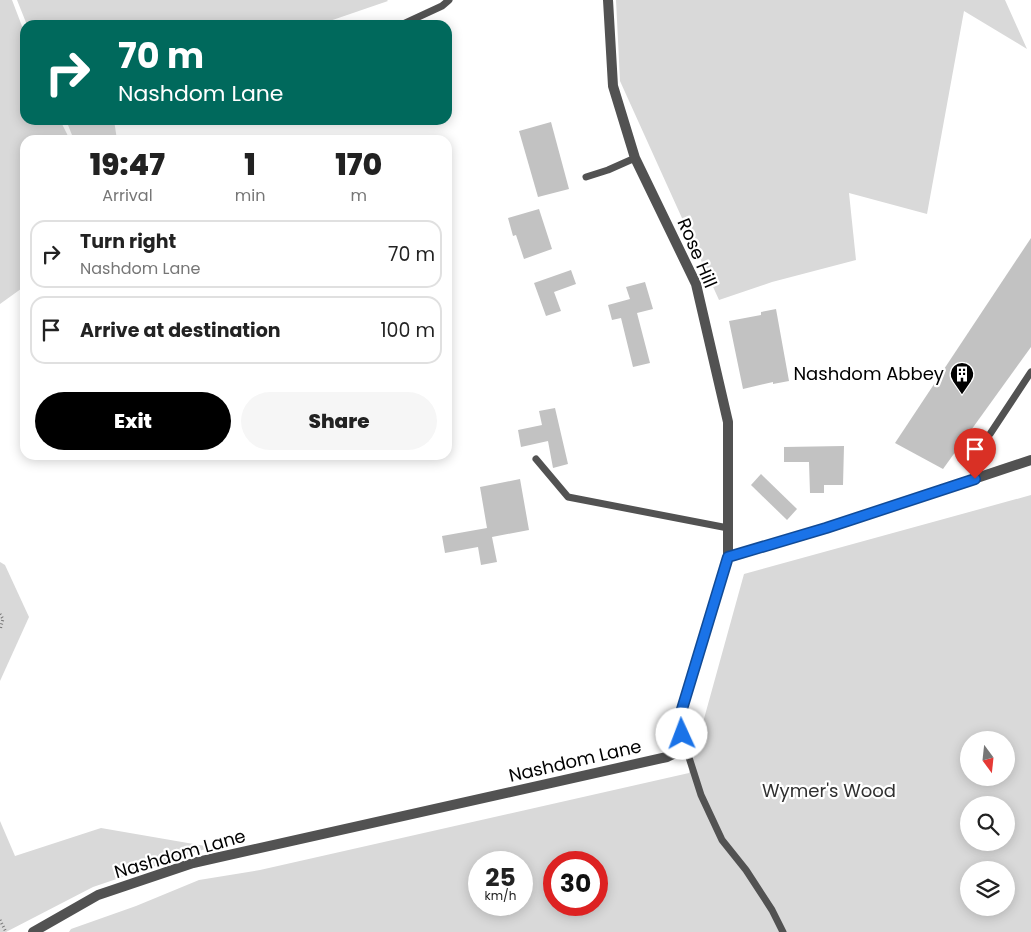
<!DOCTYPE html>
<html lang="en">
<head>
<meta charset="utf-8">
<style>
	body { margin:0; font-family:Poppins,sans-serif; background:#f6f6f6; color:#222; height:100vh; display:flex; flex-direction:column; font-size:19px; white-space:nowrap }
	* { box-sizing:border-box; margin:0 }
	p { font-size:16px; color:#767676 }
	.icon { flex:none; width:28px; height:28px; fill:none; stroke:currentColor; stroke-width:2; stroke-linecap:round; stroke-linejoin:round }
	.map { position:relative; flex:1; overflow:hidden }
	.details { position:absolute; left:20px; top:135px; width:432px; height:325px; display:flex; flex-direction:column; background:#fff; border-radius:15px; box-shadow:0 2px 12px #0003 }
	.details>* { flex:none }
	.top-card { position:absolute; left:20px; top:20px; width:432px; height:105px; border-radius:15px; box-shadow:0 2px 12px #0003; background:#00695c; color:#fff; overflow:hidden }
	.needle { width:32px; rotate:165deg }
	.buttons { position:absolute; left:960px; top:731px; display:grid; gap:10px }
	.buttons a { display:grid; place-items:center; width:55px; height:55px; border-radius:50%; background:#fff; box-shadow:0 2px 12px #0003; font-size:25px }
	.speed { position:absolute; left:468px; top:851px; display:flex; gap:10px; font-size:25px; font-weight:700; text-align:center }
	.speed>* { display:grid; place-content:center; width:65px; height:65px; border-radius:50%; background:#fff; box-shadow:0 2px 12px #0003; line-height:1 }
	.speed small { font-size:12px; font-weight:400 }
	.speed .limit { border:8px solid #d22; background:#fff; color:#111 }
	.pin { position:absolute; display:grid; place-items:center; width:42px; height:42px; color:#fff; margin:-51px -21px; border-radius:50% 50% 50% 0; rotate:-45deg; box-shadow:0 0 5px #0007 }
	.pin .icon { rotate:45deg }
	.me { position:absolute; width:55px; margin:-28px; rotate:358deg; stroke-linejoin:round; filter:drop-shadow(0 0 4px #0008) }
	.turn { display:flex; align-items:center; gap:18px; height:105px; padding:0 15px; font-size:22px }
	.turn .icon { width:65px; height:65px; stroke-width:2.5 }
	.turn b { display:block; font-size:35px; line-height:42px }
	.eta { display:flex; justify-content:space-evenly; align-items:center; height:85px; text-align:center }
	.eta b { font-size:30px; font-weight:800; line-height:35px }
	.button { display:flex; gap:10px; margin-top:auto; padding:10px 15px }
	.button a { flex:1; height:58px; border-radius:30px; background:#000; color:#fff; font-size:20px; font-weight:800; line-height:58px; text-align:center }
	.button a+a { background:#f6f6f6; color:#222 }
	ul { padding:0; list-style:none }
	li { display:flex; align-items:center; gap:15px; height:68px; margin:0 10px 8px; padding:0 5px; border:2px solid #e0e0e0; border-radius:15px }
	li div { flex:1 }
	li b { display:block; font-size:19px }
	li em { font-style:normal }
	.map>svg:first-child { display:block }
	.green { fill:#d9d9d9; fill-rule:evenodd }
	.building { fill:#c2c2c2 }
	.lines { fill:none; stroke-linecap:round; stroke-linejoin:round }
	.path { stroke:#747474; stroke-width:3; stroke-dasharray:1 2.5; stroke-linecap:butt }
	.lane { stroke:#525252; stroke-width:7 }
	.street { stroke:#525252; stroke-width:10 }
	.route-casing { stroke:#114b97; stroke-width:12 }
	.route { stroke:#1a73e8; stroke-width:9 }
	.labels { text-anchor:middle; stroke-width:4.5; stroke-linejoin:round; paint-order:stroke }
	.street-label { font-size:18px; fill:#000; stroke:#fff }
	.poi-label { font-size:18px; fill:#000; stroke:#fff; text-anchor:end }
	.park-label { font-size:18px; fill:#303030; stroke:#fff }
</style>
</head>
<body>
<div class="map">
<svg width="1031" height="932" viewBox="0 0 1031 932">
	<rect width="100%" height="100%" fill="#fff"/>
	<!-- green -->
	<g class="green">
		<path d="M 0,0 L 12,0 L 25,34 L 25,120 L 60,120 L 70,140 L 25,140 L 25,286 L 0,304 Z"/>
		<path d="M 17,0 L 387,0 L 388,1 L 318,25 L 27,25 Z"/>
		<path d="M 616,0 L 1005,0 L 1027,49 L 964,11 L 927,214 L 849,193 L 856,260 L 772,282 L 719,300 L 620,81 Z"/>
		<path d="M 66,120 L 114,120 L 117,140 L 74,140 Z"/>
		<path d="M 1031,495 L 1031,932 L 69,932 L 71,929 L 136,906 L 199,880 L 260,870 L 689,773 L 744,574 ZM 969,740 L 1006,740 L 1006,778 L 969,778 ZM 969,805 L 1006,805 L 1006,842 L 969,842 ZM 479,862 L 521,862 L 521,905 L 479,905 ZM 554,862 L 596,862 L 596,905 L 554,905 ZM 969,870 L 1006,870 L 1006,908 L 969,908 Z"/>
		<path d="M 0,562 L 5,565 L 29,617 L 0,681 Z"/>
		<path d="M 0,821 L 15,856 L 101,828 L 211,847 L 93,887 L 6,932 L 0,932 Z"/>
	</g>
	<!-- building -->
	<g class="building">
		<path d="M 551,122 L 569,189 L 538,197 L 519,131 Z"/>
		<path d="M 539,209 L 552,249 L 524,259 L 516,235 L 513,236 L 508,218 Z"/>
		<path d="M 1031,238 L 1031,347 L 943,469 L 895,443 Z"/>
		<path d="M 571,270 L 576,284 L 554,292 L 561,311 L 546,316 L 534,283 Z"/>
		<path d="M 645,282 L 653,309 L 637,313 L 650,363 L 633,367 L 621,318 L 612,320 L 608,305 L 630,299 L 626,287 Z"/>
		<path d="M 776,309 L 789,381 L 773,384 L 773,382 L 743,389 L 729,321 L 761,315 L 761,312 Z"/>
		<path d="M 555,408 L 568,464 L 553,468 L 548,441 L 521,447 L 518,430 L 542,425 L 539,411 Z"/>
		<path d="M 844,446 L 843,485 L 824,485 L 824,493 L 810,493 L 809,462 L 784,462 L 784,447 Z"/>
		<path d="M 761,474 L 797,509 L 787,520 L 751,485 Z"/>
		<path d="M 520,479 L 529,530 L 492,537 L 497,562 L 481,565 L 478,547 L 445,553 L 442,536 L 487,528 L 480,487 Z"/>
	</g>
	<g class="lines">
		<!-- path -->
		<g class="path">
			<path d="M 0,614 L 3,619 L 0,630"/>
			<path d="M 0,920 L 6,932"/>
		</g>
		<!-- lane -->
		<g class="lane">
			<path d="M 401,25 L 442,6 L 449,0"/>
			<path d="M 586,177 L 608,170 L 635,158"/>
			<path d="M 990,434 L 1031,372"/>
			<path d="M 536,459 L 568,497 L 728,528"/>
			<path d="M 686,748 L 701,795 L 722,840 L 746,870 L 772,910 L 783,932"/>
		</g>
		<!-- street -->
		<g class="street">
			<path d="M 608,0 L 613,86 L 635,158 L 696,284 L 728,422 L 728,557"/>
			<path d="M 33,932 L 98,895 L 193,863 L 667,757 L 686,748 L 679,719 L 728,557 L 827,528 L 1031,460"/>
		</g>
	</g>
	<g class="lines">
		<!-- route casing -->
		<g class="route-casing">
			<path id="route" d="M 682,734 L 679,719 L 728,557 L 826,528 L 975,479"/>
		</g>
		<!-- route -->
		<use href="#route" class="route"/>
	</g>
	<!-- icons -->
	<defs>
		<g id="building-pin" transform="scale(1.25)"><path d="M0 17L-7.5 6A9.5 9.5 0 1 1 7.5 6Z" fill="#000" stroke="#fff"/><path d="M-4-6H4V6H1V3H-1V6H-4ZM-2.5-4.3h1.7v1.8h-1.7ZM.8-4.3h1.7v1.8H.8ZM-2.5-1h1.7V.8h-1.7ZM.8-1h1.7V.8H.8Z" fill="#fff"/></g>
	</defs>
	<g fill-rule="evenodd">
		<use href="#building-pin" x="962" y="374"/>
	</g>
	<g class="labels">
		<!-- street labels -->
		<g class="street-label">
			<text transform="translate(697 253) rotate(67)" y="6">Rose Hill</text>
			<text transform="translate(575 761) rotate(-13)" y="6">Nashdom Lane</text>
			<text transform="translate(180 854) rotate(-16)" y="6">Nashdom Lane</text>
		</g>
		<!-- poi labels -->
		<g class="poi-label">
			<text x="944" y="380">Nashdom Abbey</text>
		</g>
		<!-- park labels -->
		<g class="park-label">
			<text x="829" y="797">Wymer's Wood</text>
		</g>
	</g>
</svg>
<div class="buttons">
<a><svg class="needle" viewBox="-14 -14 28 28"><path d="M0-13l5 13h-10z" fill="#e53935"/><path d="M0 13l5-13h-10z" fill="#767676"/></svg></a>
<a><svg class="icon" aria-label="search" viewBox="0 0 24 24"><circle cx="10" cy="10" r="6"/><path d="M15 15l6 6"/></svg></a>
<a><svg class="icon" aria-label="layers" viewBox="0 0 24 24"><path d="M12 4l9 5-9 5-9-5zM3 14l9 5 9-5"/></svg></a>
</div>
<div class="speed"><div>25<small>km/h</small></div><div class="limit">30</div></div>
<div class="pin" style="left:975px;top:479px;background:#d93025"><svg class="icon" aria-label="arrive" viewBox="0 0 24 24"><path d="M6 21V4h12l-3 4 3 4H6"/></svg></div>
<svg class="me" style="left:682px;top:734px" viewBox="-20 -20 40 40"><circle r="19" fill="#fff"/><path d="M0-13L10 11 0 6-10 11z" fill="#1a73e8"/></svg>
<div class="top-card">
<div class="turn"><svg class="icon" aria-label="right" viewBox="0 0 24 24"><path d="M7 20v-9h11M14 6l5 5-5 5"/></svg><div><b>70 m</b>Nashdom Lane</div></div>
</div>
<section class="details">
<div class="eta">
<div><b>19:47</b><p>Arrival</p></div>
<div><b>1</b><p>min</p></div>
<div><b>170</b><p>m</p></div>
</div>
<ul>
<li><svg class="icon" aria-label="right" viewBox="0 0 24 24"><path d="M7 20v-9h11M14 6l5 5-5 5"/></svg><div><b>Turn right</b><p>Nashdom Lane</p></div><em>70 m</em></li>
<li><svg class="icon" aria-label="arrive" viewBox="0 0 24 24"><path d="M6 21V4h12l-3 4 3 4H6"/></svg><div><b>Arrive at destination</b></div><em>100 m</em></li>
</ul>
<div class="button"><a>Exit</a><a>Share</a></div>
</section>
</div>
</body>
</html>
